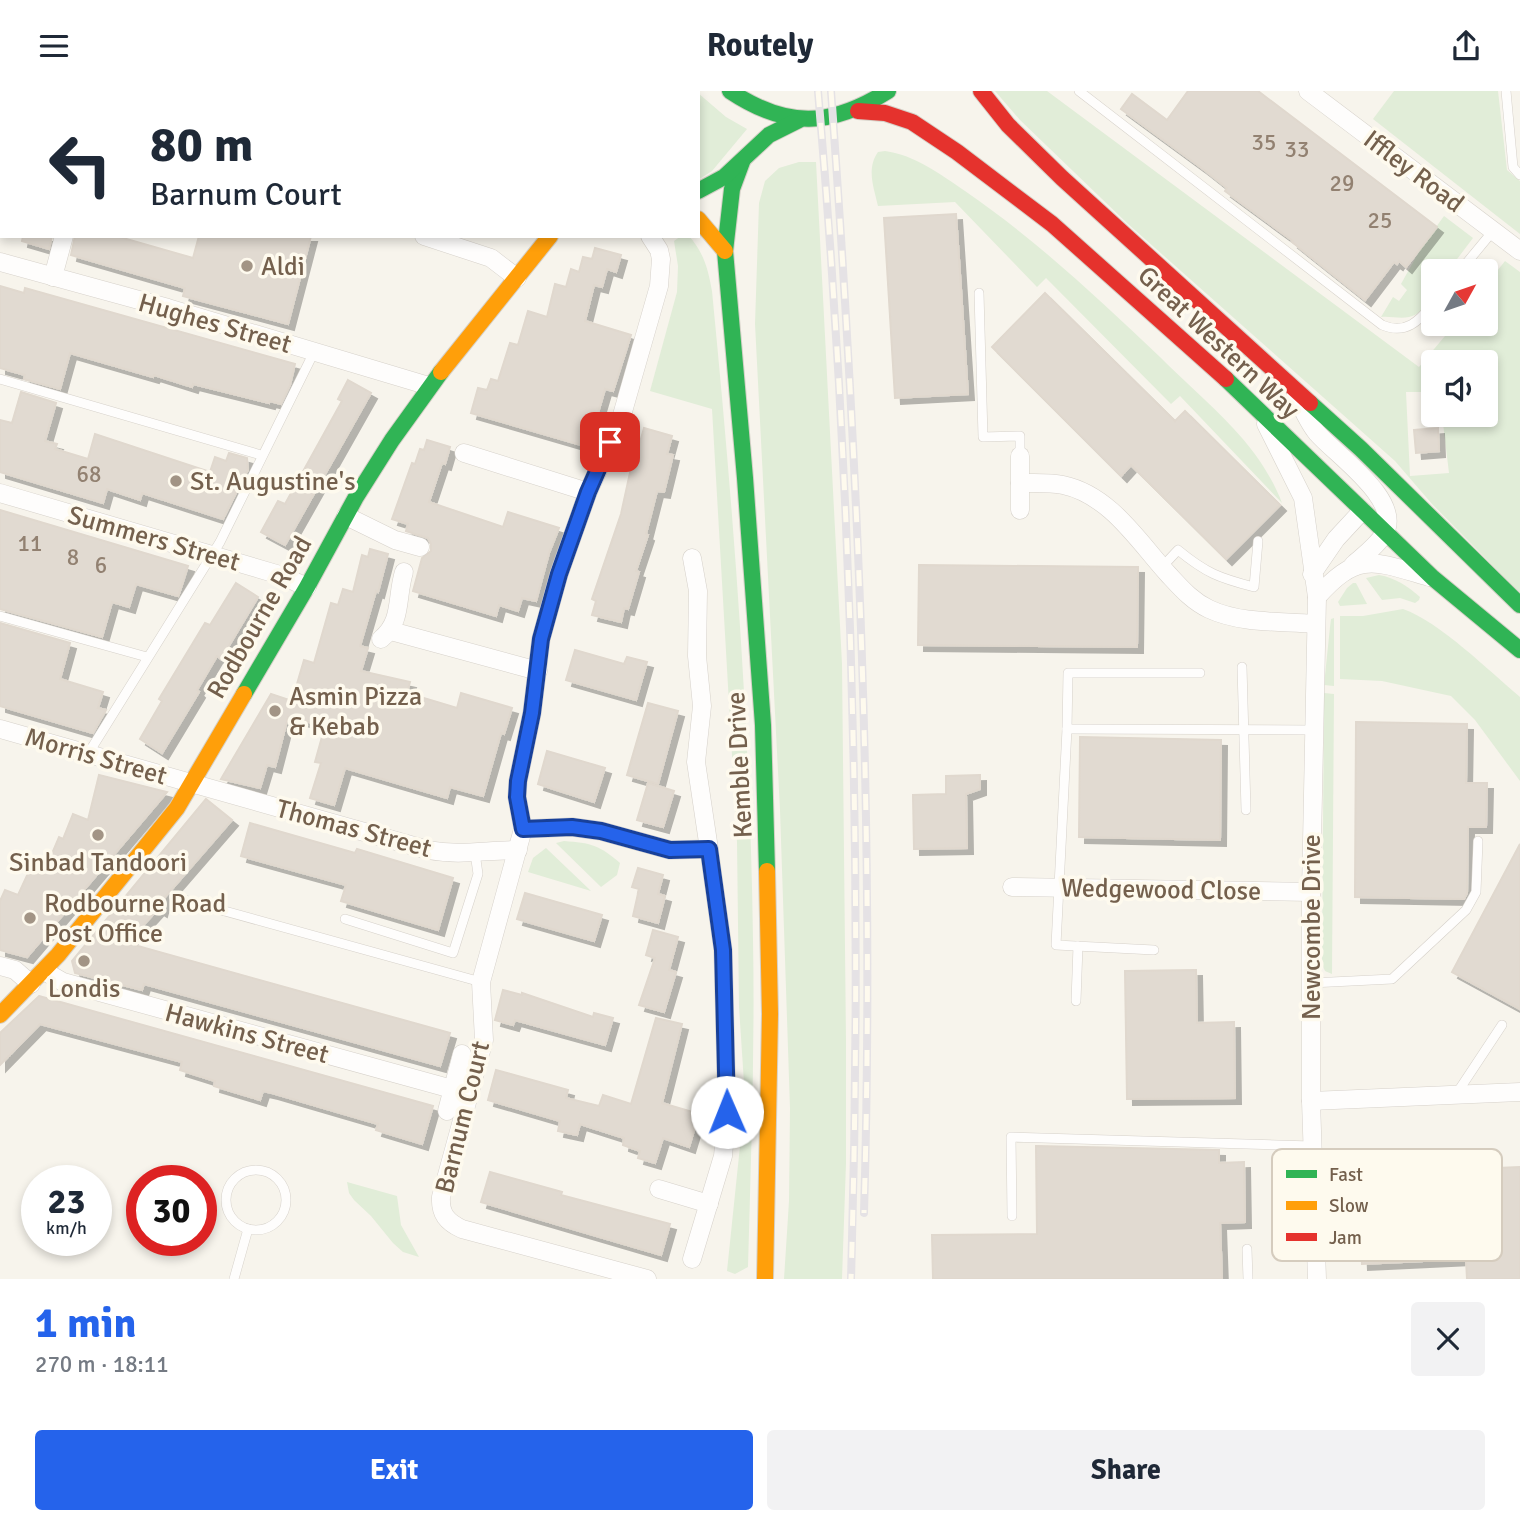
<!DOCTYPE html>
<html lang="en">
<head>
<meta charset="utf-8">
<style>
	body { margin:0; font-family:Signika,sans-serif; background:#f2f2f3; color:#1f2937; height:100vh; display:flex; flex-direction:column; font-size:26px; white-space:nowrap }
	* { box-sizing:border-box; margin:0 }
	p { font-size:23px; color:#747a83 }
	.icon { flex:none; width:38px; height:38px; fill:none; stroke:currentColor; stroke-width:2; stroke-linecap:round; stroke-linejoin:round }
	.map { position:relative; height:1188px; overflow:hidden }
	.panel { display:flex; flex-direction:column; background:#fff; flex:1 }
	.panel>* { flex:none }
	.banner { position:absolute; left:0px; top:0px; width:700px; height:147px; box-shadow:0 4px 10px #0003; background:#fff; color:#1f2937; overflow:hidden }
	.needle { width:46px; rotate:50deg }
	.fabs { position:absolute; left:1421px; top:168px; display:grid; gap:14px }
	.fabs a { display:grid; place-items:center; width:77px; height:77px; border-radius:7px; background:#fff; box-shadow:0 4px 10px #0003; font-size:35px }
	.speed { position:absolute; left:21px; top:1074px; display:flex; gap:14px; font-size:35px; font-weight:700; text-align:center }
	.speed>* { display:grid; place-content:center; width:91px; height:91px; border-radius:50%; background:#fff; box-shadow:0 4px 10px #0003; line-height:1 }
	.speed small { font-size:18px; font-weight:400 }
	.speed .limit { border:10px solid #d22; background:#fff; color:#111 }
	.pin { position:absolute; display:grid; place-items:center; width:60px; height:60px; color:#fff; margin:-30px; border-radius:14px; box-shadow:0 4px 10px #0006 }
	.me { position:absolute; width:77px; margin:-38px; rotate:359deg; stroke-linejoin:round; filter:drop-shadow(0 0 5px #0008) }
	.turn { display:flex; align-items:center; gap:24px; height:147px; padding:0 35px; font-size:32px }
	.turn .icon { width:91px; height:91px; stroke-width:2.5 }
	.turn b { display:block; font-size:49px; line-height:60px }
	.round { display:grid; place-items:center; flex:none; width:74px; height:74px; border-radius:7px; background:#f2f2f3 }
	.head { display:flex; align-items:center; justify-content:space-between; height:119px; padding:0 35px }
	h1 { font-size:42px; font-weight:800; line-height:52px; color:#2563eb }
	.button { display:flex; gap:14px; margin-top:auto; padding:14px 35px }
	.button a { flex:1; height:80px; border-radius:7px; background:#2563eb; color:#fff; font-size:28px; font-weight:800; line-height:80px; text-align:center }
	.button a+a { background:#f2f2f3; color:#1f2937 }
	header { display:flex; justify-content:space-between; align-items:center; height:91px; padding:0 35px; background:#fff; font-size:32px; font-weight:800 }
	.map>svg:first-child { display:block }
	.green { fill:#e1edd8; fill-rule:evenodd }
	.building { fill:#e1dad1; stroke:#e0d8ce; stroke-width:2; filter:url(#shadow) }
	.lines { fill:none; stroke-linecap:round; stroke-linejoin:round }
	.lane-casing { stroke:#d6d1ca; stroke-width:10 }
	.street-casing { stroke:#d6d1ca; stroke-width:19 }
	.fast-casing { stroke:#d5d0c7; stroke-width:18 }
	.slow-casing { stroke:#d5d0c7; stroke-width:18 }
	.jam-casing { stroke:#d5d0c7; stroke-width:18 }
	.lane { stroke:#fefdfc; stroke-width:9 }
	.street { stroke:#fefdfc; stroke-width:18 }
	.fast { stroke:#30b455; stroke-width:16 }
	.slow { stroke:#ff9f0a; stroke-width:16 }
	.jam { stroke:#e5322d; stroke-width:16 }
	.rail-casing { stroke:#e5e2e5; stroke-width:8 }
	.rail { stroke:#fefaee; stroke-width:5; stroke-dasharray:16; stroke-linecap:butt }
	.route-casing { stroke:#184099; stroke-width:18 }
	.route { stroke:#2563eb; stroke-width:12 }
	.poi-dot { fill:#a29485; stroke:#fefaee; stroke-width:2.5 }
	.labels { text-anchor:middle; stroke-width:7; stroke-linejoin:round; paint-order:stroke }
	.number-label { font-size:23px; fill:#928171 }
	.street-label { font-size:26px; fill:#74604d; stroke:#fefaee }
	.poi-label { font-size:26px; fill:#74604d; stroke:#fefaee; text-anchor:start }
	.key { fill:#fefaee; stroke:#d5ccbe; stroke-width:2 }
	.key-label { font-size:19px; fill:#74604d }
</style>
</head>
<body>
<header><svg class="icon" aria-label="menu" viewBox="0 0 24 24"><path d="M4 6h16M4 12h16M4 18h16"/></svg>Routely<svg class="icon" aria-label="share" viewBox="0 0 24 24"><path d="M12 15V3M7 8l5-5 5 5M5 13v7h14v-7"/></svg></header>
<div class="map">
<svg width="1520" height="1188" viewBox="0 0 1520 1188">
	<defs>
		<filter id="shadow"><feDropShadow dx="6" dy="6" stdDeviation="0" flood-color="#0004"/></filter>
	</defs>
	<rect width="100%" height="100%" fill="#f7f4ec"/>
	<!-- green -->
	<g class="green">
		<path d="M 995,0 L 1047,0 L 1419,276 L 1455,233 L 1486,233 L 1486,194 L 1505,170 L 1520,181 L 1520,502 L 1432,413 L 1395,370 L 1128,133 L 1020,29 ZM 1433,271 L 1486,271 L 1486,324 L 1442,324 L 1449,382 L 1410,385 L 1406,301 L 1433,301 Z"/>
		<path d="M 1394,0 L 1498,0 L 1507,79 L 1520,90 L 1520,143 L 1373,28 Z"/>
		<path d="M 698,2 L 726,26 L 747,38 L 712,80 L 698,89 Z"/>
		<path d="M 885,60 C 915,64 940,83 965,100 C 1035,148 1098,207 1160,266 C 1184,290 1210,312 1233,337 C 1253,358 1272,385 1282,412 L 1180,305 L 1171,313 L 1046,187 L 1037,196 L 955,111 L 878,115 C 874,97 866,78 878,61 Z"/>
		<path d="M 799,71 L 816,71 L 842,573 L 846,950 L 846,1072 L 842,1188 L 784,1188 L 789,1110 L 790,1017 L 780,719 L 755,233 L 759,112 L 765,90 L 779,77 Z"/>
		<path d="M 1444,125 L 1473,147 L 1448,180 L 1433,180 C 1433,196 1429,222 1409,226 C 1400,228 1390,225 1381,226 L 1393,206 L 1399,210 L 1407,199 L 1401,193 L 1421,157 Z"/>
		<path d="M 681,145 L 689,145 C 704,162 708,178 712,200 C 733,415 750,632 753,848 C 755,957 751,1067 748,1176 L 735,1183 L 727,1180 L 745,1007 L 739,916 L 737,751 L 712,318 L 650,300 L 677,201 L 678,175 L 674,150 Z"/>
		<path d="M 1379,484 C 1396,487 1407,495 1420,506 L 1419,509 L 1415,512 L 1400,507 L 1382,509 L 1366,487 Z"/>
		<path d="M 1353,492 L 1356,492 L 1367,513 L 1340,515 L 1338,511 L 1347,497 Z"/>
		<path d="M 1403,518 C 1440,531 1489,580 1520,606 L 1520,690 L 1475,629 L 1451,605 L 1382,590 L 1340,588 L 1340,525 L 1363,525 Z"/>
		<path d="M 1334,527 L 1334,595 L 1324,594 L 1330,536 L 1331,528 Z"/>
		<path d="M 1324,602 L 1334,603 L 1332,883 L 1325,880 L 1322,873 Z"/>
		<path d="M 564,750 C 591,752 599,754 620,772 L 617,784 L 601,796 L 556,752 Z"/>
		<path d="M 546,757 L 591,800 L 528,781 L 533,767 Z"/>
		<path d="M 347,1091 L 397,1105 L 401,1134 L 419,1166 L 403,1161 L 393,1152 L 371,1125 L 354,1109 L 349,1102 Z"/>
	</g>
	<!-- building -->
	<g class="building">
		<path d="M 1188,0 L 1258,0 L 1437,136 L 1406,176 L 1399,170 L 1397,173 L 1394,171 L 1365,209 L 1292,151 L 1293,150 L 1225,100 L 1227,97 L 1203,78 L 1121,18 L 1132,3 L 1167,29 Z"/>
		<path d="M 956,123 L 968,303 L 895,307 L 884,127 Z"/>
		<path d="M 23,145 L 52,145 L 49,158 L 22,150 Z"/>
		<path d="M 75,145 L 116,145 L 193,167 L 199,145 L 311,145 L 288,233 L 183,205 L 185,197 L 71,164 Z"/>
		<path d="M 595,157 L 621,164 L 616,181 L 607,178 L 602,196 L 594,194 L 585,230 L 631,244 L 613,300 L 605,298 L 588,356 L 471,322 L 478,297 L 487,299 L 491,288 L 498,290 L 510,252 L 518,254 L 528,220 L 547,226 L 555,193 L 566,196 L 571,178 L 579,181 L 583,166 L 592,168 Z"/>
		<path d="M 0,195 L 24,202 L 25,197 L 295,273 L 290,294 L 281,313 L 270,310 L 269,312 L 193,293 L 192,296 L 154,284 L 153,286 L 70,262 L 60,298 L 24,288 L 25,284 L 0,277 Z"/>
		<path d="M 1045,202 L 1175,330 L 1185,320 L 1280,414 L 1226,468 L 1131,374 L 1121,385 L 992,256 Z"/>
		<path d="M 348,289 L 371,302 L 285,454 L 261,441 L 278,410 L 285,413 L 342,310 L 338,308 Z"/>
		<path d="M 21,301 L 56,312 L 45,350 L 57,353 L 55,358 L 88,368 L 95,343 L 210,381 L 215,366 L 226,370 L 229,362 L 247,367 L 248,379 L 237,396 L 237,400 L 223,428 L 142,402 L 140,409 L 107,398 L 103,412 L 0,381 L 0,329 L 12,332 Z"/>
		<path d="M 644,337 L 672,345 L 667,363 L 673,364 L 664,401 L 657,400 L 646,443 L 648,444 L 636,480 L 639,481 L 628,518 L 624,517 L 621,531 L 592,524 L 596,510 L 592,508 L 621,423 L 636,354 L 639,355 Z"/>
		<path d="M 1438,337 L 1439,360 L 1416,362 L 1414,339 Z"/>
		<path d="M 427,349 L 450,356 L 445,373 L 442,372 L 429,411 L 503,436 L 508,421 L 559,437 L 549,462 L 536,510 L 522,507 L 518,520 L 499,514 L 496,525 L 413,500 L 422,467 L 431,460 L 431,453 L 428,447 L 406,440 L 408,433 L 392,428 L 412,372 L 415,373 L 420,358 L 424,359 Z"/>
		<path d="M 0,419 L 188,475 L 179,503 L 178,505 L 136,493 L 129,516 L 112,511 L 102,546 L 0,518 Z"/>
		<path d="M 370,458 L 388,463 L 378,501 L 376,500 L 360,555 L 368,557 L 361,580 L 410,591 L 407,602 L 457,617 L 461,602 L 512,617 L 504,643 L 501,642 L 483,705 L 450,696 L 447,707 L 345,677 L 334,714 L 310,707 L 321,672 L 315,671 L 325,635 L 288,626 L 275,676 L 267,674 L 260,697 L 221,688 L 271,603 L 292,610 L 304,569 L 314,572 L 331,512 L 338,514 L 343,498 L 353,501 L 362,464 L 368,466 Z"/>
		<path d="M 919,474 L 1138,476 L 1137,556 L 918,554 Z"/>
		<path d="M 236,492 L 258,506 L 221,568 L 217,565 L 197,599 L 199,601 L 162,662 L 140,648 L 162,610 L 159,608 L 205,532 L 210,534 Z"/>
		<path d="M 0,532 L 70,552 L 60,588 L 103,601 L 98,617 L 106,619 L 93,642 L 0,615 Z"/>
		<path d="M 575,559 L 624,573 L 627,566 L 647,571 L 636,609 L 566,589 Z"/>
		<path d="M 648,612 L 678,620 L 658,693 L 627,684 Z"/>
		<path d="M 1356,631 L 1467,633 L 1466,692 L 1487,692 L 1486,736 L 1468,736 L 1467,802 L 1464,808 L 1355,806 Z"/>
		<path d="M 1080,646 L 1221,649 L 1220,749 L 1079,746 Z"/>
		<path d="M 547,660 L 605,677 L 594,711 L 538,693 Z"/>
		<path d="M 99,684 L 167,701 L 27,866 L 0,859 L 0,810 L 5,799 L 18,804 L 30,778 L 43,784 L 59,746 L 63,748 L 73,723 L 88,729 Z"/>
		<path d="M 980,684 L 980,698 L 966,703 L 967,757 L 914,758 L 913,704 L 946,703 L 946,685 Z"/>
		<path d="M 648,692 L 674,700 L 663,736 L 637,729 Z"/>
		<path d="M 206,708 L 232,729 L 165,806 L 161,820 L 158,818 L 127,852 L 450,942 L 440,975 L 144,893 L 142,899 L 75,882 L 72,870 Z"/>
		<path d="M 250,732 L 355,762 L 357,758 L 453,787 L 438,839 L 341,810 L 346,794 L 241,765 Z"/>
		<path d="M 1520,753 L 1520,918 L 1452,881 Z"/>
		<path d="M 638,777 L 663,784 L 658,803 L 665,805 L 658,832 L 633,825 L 639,798 L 632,796 Z"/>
		<path d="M 525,802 L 602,824 L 594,850 L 517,828 Z"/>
		<path d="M 653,839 L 678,846 L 669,879 L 676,881 L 664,921 L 639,914 L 655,867 L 646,864 Z"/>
		<path d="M 1196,879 L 1197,932 L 1234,931 L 1235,1007 L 1127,1008 L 1125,880 Z"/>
		<path d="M 503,899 L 522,904 L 522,902 L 593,926 L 594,922 L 613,927 L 605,954 L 515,929 L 513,934 L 495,929 Z"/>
		<path d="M 39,905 L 433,1015 L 422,1053 L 376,1039 L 378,1033 L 272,1002 L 263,1000 L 260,1009 L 214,995 L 215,990 L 180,979 L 182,971 L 40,933 L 0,974 L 0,942 Z"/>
		<path d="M 656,927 L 682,933 L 662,1012 L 699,1023 L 689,1056 L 663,1047 L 655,1072 L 638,1067 L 640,1060 L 623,1054 L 624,1047 L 580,1033 L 577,1044 L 558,1040 L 560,1030 L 488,1009 L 496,979 L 568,999 L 566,1007 L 599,1015 L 603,1004 L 631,1013 Z"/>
		<path d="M 1036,1055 L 1219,1059 L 1219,1072 L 1244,1071 L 1245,1131 L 1220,1132 L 1222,1188 L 933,1188 L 932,1144 L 1037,1143 Z"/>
		<path d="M 1520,1076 L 1520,1188 L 1467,1188 L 1466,1168 L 1362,1173 L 1358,1083 Z"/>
		<path d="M 490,1081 L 562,1101 L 561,1104 L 670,1133 L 661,1164 L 481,1111 Z"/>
	</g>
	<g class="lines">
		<!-- lane casing -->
		<g class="lane-casing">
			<g id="lane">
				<path d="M 1079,0 L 1382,234 C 1406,244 1419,230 1433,213"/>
				<path d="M 1506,0 L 1513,76 L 1520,84"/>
				<path d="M 166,2 L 177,0"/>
				<path d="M 462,2 L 462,0"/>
				<path d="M 0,25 L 2,25"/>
				<path d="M 1460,180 L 1493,140"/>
				<path d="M 979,202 L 983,346 L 1020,345 L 1020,365"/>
				<path d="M 0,288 L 261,364"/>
				<path d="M 1162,476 L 1178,459 C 1206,482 1219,487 1254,496 L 1258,450"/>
				<path d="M 0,525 L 147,566"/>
				<path d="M 1242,576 L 1246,719"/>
				<path d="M 1067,638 L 1313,639"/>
				<path d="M 88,663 L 220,451 L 314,261"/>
				<path d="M 174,806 L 481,891"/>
				<path d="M 345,828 L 453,862 L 478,783 L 475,762"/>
				<path d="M 1154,859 L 1056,854 L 1067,638 L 1068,582 L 1200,582"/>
				<path d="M 1311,892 L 1392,888 L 1466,819 L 1476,801 L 1478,750"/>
				<path d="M 1076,910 L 1078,855"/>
				<path d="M 1457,1002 L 1502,934"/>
				<circle cx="256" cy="1109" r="30"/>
				<path d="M 1012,1125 L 1011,1046 L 1312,1055"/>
				<path d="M 1247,1158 L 1248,1188"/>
				<path d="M 234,1188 L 248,1138"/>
			</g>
		</g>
		<!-- street casing -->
		<g class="street-casing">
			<g id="street">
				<path d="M 1308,0 L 1520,160"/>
				<path d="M 424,145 L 491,167 L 517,187"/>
				<path d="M 0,171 L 168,217 L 429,295"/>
				<path d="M 53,186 L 64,145"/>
				<path d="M 1296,304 C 1302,317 1308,331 1317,342 C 1336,364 1404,410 1384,443 C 1377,455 1363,465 1353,474"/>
				<path d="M 1266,333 L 1303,407 L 1317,506 L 1311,801 L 1311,1010 L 1317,1188"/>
				<path d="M 464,362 L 588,401"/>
				<path d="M 1020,365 L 1020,419"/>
				<path d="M 1020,392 C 1034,392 1049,391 1063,394 C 1110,404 1138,450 1168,483 C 1181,497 1192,510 1209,518 C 1241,533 1281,530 1315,533"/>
				<path d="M 0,402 L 280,484 L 307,496"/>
				<path d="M 346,425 L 395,449 L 420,456"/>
				<path d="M 692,467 L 698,500 L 697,565 L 702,615 L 696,671 L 709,758"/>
				<path d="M 1312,483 L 1336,448 L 1362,420"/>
				<path d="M 1317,506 C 1358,460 1374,470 1429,486"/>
				<path d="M 391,540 L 538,580"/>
				<path d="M 381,548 C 403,530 396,506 404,481"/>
				<path d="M 0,638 L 428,759 C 460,765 486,759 518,759"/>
				<path d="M 523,738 L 572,736 L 601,740 L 670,759 L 709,758 L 723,859 L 727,1021 L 723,1065 L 692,1168"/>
				<path d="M 1012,796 L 1311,801"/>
				<path d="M 0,875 L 15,879 L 31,893"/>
				<path d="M 44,880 L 63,891 L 452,998"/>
				<path d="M 1311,1010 L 1520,1001"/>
				<path d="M 447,1020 L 462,963"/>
				<path d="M 659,1098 L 709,1113"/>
				<path d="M 647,1188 L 462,1138 C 447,1131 440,1123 441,1106 L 484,949 L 481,891 L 523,738 L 517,706 L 518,690 L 532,622 L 541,548 L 559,483 L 588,401 L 620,331 L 659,195 L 661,168 L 659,159 L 650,145"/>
			</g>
		</g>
		<!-- fast casing -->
		<g class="fast-casing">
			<g id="fast">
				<path d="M 730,0 C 787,38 831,36 888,0"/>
				<path d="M 667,2 L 668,0"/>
				<path d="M 742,71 L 732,98 L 725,160 L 745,387 L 763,634 L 767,780"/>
				<path d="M 698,100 L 724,86 L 769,44 L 799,29"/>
				<path d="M 1226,288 L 1433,487 L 1520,559"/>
				<path d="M 1310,312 L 1361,358 L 1520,514"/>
				<path d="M 244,603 L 307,496 L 356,406 L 392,349 L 441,281"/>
			</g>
		</g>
		<!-- slow casing -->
		<g class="slow-casing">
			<g id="slow">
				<path d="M 698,128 L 725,160"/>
				<path d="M 441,281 L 550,145"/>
				<path d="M 0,924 L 58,864 L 177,717 L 244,603"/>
				<path d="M 765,1188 L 770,923 L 767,780"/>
			</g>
		</g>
		<!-- jam casing -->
		<g class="jam-casing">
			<g id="jam">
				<path d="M 981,0 L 1008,34 L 1062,87 L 1310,312"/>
				<path d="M 858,20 L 885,22 L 912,31 L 957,61 L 1052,133 L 1226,288"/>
			</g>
		</g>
		<!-- lane -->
		<use href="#lane" class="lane"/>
		<!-- street -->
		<use href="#street" class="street"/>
		<!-- fast -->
		<use href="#fast" class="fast"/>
		<!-- slow -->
		<use href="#slow" class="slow"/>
		<!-- jam -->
		<use href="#jam" class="jam"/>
		<!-- rail casing -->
		<g class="rail-casing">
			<g id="rail">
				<path d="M 818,0 C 852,395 863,792 851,1188"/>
				<path d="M 831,0 C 858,373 875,747 864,1122"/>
			</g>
		</g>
		<!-- rail -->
		<use href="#rail" class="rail"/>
	</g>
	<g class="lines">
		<!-- route casing -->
		<g class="route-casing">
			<path id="route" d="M 610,351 L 588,401 L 559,483 L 541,548 L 532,622 L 518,690 L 517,706 L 523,738 L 572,736 L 601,740 L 670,759 L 709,758 L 723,859 L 727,1021"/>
		</g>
		<!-- route -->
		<use href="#route" class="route"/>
	</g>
	<!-- markers -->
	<g class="poi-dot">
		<circle cx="247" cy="175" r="7"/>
		<circle cx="176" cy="390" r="7"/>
		<circle cx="275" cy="620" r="7"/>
		<circle cx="98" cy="744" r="7"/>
		<circle cx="30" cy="827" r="7"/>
		<circle cx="84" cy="870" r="7"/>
	</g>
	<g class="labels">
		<!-- number labels -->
		<g class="number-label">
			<text x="1264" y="59">35</text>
			<text x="1297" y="66">33</text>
			<text x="1342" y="100">29</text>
			<text x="1380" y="137">25</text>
			<text x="89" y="391">68</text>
			<text x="30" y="460">11</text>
			<text x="73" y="474">8</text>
			<text x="101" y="482">6</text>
		</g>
		<!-- street labels -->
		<g class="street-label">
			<text transform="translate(1414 80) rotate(37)" y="9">Iffley Road</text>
			<text transform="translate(215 232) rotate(16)" y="9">Hughes Street</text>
			<text transform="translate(1219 251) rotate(43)" y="9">Great Western Way</text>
			<text transform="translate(154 447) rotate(16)" y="9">Summers Street</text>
			<text transform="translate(259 526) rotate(-60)" y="9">Rodbourne Road</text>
			<text transform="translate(96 665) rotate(16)" y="9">Morris Street</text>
			<text transform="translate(739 674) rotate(-93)" y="9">Kemble Drive</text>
			<text transform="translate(354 737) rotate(15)" y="9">Thomas Street</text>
			<text transform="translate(1161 798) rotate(1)" y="9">Wedgewood Close</text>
			<text transform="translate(1311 836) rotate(-90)" y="9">Newcombe Drive</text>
			<text transform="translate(247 942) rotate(15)" y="9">Hawkins Street</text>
			<text transform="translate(462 1026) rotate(-76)" y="9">Barnum Court</text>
		</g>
		<!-- poi labels -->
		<g class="poi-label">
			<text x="261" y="184">Aldi</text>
			<text x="190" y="399">St. Augustine's</text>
			<text x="289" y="614">Asmin Pizza<tspan x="289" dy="30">&amp; Kebab</tspan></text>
			<text x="98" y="780" text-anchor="middle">Sinbad Tandoori</text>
			<text x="44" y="821">Rodbourne Road<tspan x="44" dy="30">Post Office</tspan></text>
			<text x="84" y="906" text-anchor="middle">Londis</text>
		</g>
	</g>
	<!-- legend -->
	<rect x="1272" y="1058" width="230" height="112" rx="10" class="key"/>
	<rect x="1286" y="1079" width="31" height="8" fill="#30b455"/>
	<rect x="1286" y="1110" width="31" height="9" fill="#ff9f0a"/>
	<rect x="1286" y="1142" width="31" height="8" fill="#e5322d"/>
	<g class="key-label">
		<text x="1329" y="1090">Fast</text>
		<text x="1329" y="1121">Slow</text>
		<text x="1329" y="1153">Jam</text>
	</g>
</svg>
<div class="fabs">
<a><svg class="needle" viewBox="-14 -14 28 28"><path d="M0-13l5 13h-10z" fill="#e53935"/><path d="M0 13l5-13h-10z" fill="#747a83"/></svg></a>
<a><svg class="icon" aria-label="sound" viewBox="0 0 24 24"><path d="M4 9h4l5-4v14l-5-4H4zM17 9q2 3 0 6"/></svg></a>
</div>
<div class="speed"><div>23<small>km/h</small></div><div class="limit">30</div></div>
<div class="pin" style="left:610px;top:351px;background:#d93025"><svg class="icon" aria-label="arrive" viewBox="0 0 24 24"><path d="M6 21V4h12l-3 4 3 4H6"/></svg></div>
<svg class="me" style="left:727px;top:1021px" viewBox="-20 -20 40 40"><circle r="19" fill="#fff"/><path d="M0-13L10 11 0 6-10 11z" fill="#2563eb"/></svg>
<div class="banner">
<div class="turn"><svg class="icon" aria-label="left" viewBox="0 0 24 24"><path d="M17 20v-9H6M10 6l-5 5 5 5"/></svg><div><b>80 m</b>Barnum Court</div></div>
</div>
</div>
<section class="panel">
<div class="head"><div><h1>1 min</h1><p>270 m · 18:11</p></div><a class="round"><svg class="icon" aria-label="close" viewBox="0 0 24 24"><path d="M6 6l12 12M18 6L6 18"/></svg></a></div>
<div class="button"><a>Exit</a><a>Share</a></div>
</section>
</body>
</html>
